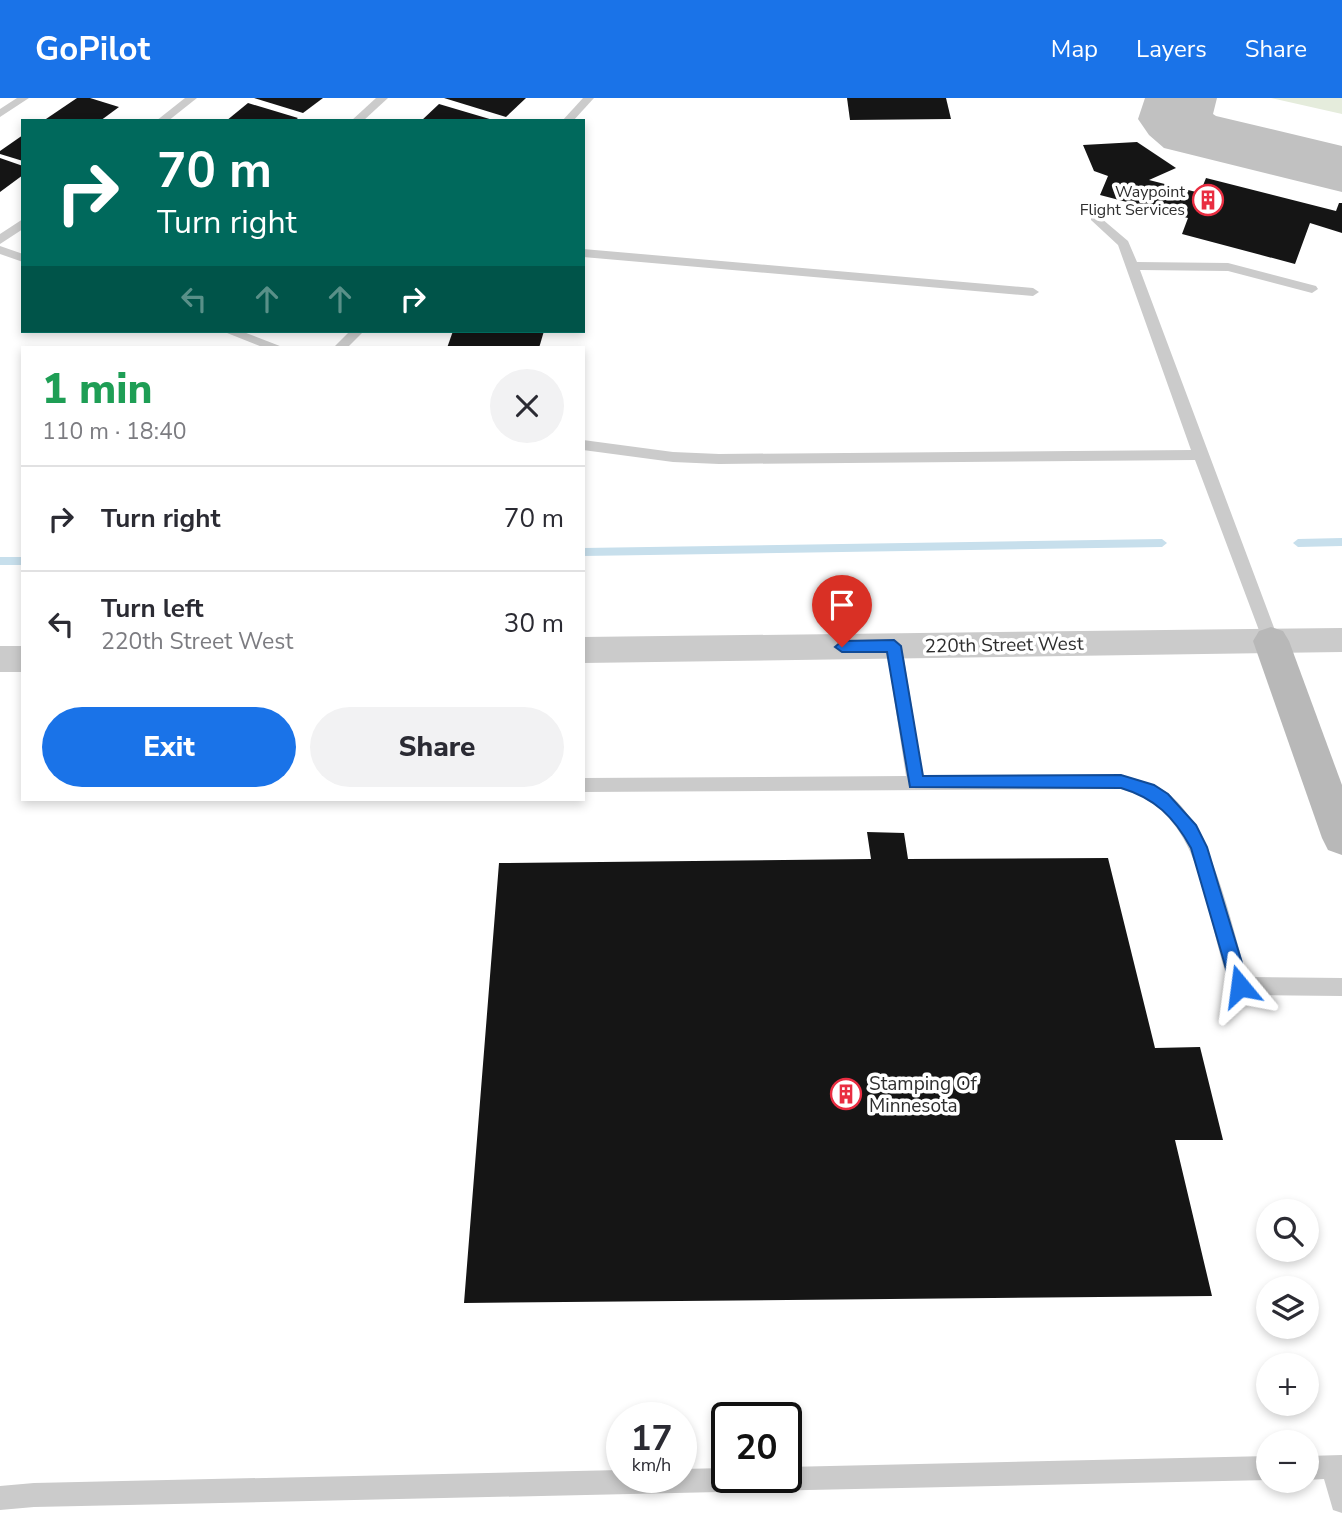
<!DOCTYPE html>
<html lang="en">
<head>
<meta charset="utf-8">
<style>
	body { margin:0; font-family:"Nunito Sans",sans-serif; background:#f2f2f3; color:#2b2b33; height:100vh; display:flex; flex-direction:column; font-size:26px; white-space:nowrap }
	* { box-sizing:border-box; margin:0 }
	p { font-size:23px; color:#7c7c81 }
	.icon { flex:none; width:38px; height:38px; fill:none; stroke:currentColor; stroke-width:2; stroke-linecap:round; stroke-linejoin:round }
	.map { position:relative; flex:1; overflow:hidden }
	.drawer { position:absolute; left:21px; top:248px; width:564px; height:455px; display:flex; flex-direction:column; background:#fff; border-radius:0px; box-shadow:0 4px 10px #0003 }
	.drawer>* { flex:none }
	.top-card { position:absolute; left:21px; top:21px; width:564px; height:214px; border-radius:0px; box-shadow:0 4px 10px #0003; background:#00695c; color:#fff; overflow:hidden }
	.buttons { position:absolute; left:1256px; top:1101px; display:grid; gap:14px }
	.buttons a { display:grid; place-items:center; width:63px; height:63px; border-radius:50%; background:#fff; box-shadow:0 4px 10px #0003; font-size:35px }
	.speed { position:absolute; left:606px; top:1304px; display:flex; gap:14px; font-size:35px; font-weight:700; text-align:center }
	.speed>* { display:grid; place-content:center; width:91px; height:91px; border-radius:50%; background:#fff; box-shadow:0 4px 10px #0003; line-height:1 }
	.speed small { font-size:18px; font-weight:400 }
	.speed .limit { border:4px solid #111; border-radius:10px; background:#fff; color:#111 }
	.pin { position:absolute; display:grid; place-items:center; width:60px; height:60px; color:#fff; margin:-72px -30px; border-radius:50% 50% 50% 0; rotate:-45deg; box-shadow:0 0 7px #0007 }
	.pin .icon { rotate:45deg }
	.me { position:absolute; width:77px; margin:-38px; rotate:344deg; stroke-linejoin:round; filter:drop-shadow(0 0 5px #0008) }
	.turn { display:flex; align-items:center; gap:24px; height:147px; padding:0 21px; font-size:32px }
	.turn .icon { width:91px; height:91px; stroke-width:2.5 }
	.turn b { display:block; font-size:49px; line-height:60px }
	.lanes { display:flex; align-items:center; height:66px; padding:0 21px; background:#0003; justify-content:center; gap:35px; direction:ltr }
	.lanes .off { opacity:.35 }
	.round { display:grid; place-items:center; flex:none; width:74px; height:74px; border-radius:37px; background:#f2f2f3 }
	.headline { display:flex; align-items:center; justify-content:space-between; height:119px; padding:0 21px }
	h1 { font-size:42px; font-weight:800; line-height:52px; color:#1e9e55 }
	.action { display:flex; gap:14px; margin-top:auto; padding:14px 21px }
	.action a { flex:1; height:80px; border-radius:42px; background:#1a73e8; color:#fff; font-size:28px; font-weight:800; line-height:80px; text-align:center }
	.action a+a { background:#f2f2f3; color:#2b2b33 }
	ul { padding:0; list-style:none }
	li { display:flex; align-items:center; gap:21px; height:105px; padding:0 21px; border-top:2px solid #e1e1e2 }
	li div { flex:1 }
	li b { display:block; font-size:26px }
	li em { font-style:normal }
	header { display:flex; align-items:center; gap:42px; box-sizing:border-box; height:98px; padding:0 35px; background:#1a73e8; color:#fff }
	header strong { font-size:33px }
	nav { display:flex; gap:38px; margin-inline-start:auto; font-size:24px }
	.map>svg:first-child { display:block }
	.green { fill:#e5ecdc }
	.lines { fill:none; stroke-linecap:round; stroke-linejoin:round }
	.stream { fill:#c7dfec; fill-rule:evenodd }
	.taxiway { fill:#c1c1c1; fill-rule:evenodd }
	.building { fill:#151515 }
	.lane { fill:#cbcbcb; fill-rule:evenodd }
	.street { fill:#cbcbcb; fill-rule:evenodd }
	.secondary { fill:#b8b8b8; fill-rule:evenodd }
	.route { fill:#1a73e8; stroke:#114b97; stroke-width:2 }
	.labels { text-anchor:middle; stroke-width:7; stroke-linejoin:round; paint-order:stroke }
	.far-poi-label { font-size:16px; fill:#2e2e2e; stroke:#fff; text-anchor:end }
	.street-label { font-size:19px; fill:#2e2e2e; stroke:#fff }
	.poi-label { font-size:19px; fill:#2e2e2e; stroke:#fff; text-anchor:start }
</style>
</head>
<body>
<header>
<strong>GoPilot</strong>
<nav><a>Map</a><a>Layers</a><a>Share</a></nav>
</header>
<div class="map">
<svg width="1342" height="1416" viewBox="0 0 1342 1416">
	<rect width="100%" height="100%" fill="#fff"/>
	<!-- green -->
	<path class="green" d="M 1271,0 L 1342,0 L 1342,16 Z"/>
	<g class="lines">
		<!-- stream -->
		<g class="stream">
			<path d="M 1342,440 L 1342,448 L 1298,449 L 1293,445 L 1298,441 Z"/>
			<path d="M 1162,441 L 1167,445 L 1162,449 L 583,458 L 583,450 Z"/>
			<rect x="0" y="459" width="23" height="8"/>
		</g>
		<!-- taxiway -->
		<path class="taxiway" d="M 1145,0 L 1217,0 L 1213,16 L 1216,18 L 1342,48 L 1342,94 L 1164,50 L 1149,37 L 1138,21 Z"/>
	</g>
	<!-- building -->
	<g class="building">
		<path d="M 77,0 L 90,0 L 119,9 L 100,23 L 43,23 Z"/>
		<path d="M 254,0 L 323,0 L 303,15 Z"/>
		<path d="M 444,0 L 526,0 L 506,19 Z"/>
		<path d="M 847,0 L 946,0 L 951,21 L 850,22 Z"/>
		<path d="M 248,5 L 298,20 L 294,23 L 226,23 Z"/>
		<path d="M 439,6 L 493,22 L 493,23 L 421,23 Z"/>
		<path d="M 23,37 L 23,63 L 0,56 L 0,53 Z"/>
		<path d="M 1137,44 L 1176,70 L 1149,82 L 1200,95 L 1206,80 L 1336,113 L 1339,105 L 1342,105 L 1342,135 L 1310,125 L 1295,166 L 1182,136 L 1188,120 L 1100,97 L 1108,78 L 1094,73 L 1083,47 Z"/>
		<path d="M 0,60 L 23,68 L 23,77 L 0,94 Z"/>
		<path d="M 453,233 L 544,233 L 539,250 L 447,250 Z"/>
		<path d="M 867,734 L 904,735 L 908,761 L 1108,760 L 1155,950 L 1200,949 L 1223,1042 L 1175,1042 L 1212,1198 L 464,1205 L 499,765 L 871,761 Z"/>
	</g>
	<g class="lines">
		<!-- lane -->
		<g class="lane">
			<path d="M 17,0 L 29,0 L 0,19 L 0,11 Z"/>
			<path d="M 185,0 L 197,0 L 168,23 L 156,23 Z"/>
			<path d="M 376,0 L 388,0 L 363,23 L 351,23 Z"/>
			<path d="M 583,0 L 594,0 L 573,23 L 562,23 Z"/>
			<path d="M 1095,115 L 1128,143 L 1137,164 L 1228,165 L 1316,188 L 1318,191 L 1312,195 L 1228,173 L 1140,172 L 1279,543 L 1277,547 L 1265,547 L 1263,543 L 1195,362 L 719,366 L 673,364 L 583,352 L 583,342 L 673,354 L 719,356 L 1191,352 L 1118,147 L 1091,122 L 1091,116 Z"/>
			<path d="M 23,121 L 23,131 L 0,146 L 0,136 Z"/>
			<path d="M 0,148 L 23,156 L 23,164 L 0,156 Z"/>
			<path d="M 583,151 L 1033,190 L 1039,194 L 1033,198 L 583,159 Z"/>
			<path d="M 222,233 L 241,233 L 285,250 L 265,250 Z"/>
			<path d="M 350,233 L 364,233 L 347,250 L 333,250 Z"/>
			<path d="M 894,542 L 902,548 L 923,678 L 1121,677 C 1137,681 1152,685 1166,694 C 1211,725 1232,828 1247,879 L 1342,880 L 1342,898 L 1240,897 L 1233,894 C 1203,825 1209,715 1121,691 L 583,694 L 583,680 L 906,678 L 886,548 Z"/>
			<path d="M 1342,1357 L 1342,1415 L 1333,1412 L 1324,1381 L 1307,1382 L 1307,1358 Z"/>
			<path d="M 1269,1358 L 1269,1382 L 34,1409 L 0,1412 L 0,1388 L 34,1385 L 621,1372 L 621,1379 L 681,1379 L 681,1371 L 726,1370 L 726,1379 L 786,1379 L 786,1369 Z"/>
		</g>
		<!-- street -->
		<g class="street">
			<path d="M 1342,530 L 1342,554 L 583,565 L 583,539 Z"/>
			<rect x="0" y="548" width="23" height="26"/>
		</g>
		<!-- secondary -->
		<path class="secondary" d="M 1271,529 L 1283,533 L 1289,543 L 1342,687 L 1342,757 L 1328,752 L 1322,740 L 1253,543 L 1259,533 Z"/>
	</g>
	<!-- route -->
	<path class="route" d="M 894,542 L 901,548 L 923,678 L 1121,677 L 1154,687 L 1168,696 L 1196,727 L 1207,749 L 1249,888 L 1246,894 L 1240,896 L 1234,894 L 1231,888 L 1191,750 C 1174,719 1155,700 1121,690 L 910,689 L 887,554 L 842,554 L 835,549 L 842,543 Z"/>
	<!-- icons -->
	<defs>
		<g id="building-ring" transform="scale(1.575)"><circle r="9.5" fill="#fff" stroke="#e92d41" stroke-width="1.5"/><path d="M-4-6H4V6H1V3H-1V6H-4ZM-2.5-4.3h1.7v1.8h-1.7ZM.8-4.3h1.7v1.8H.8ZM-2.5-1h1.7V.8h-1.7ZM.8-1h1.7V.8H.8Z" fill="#e92d41"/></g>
	</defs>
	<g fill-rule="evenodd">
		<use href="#building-ring" x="1208" y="102"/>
		<use href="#building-ring" x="846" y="996"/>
	</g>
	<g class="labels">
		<!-- far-poi labels -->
		<g class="far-poi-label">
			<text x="1185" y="99">Waypoint<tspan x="1185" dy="18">Flight Services</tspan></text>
		</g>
		<!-- street labels -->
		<g class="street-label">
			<text transform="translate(1004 546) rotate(-1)" y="7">220th Street West</text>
		</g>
		<!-- poi labels -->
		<g class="poi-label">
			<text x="869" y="992">Stamping Of<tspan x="869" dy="22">Minnesota</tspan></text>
		</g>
	</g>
</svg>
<div class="buttons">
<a><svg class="icon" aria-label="search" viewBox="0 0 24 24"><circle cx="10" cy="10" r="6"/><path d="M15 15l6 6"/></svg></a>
<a><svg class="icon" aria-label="layers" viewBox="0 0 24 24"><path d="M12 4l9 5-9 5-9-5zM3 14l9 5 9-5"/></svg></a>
<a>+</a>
<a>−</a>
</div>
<div class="speed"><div>17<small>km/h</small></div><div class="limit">20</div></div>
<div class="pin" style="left:842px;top:549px;background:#d93025"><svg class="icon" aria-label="arrive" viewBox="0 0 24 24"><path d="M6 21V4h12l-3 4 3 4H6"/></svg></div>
<svg class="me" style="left:1240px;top:888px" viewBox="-20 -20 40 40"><path d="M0-17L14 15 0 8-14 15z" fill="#1a73e8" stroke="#fff" stroke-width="4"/></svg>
<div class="top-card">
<div class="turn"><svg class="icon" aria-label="right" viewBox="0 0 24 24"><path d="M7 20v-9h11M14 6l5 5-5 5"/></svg><div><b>70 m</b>Turn right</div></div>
<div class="lanes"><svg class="icon off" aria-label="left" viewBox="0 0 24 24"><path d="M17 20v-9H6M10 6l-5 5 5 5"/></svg><svg class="icon off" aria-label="ahead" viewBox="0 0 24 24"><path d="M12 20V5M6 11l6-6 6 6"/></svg><svg class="icon off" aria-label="ahead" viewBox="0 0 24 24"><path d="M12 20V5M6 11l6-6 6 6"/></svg><svg class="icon" aria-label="right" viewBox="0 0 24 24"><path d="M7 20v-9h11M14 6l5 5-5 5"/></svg></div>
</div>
<section class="drawer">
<div class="headline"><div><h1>1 min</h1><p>110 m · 18:40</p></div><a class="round"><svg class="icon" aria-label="close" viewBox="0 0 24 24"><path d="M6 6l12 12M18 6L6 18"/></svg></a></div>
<ul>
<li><svg class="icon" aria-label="right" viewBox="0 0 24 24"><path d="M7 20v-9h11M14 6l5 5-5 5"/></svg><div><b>Turn right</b></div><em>70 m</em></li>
<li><svg class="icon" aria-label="left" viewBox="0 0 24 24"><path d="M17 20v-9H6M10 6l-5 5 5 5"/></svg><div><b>Turn left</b><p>220th Street West</p></div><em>30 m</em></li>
</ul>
<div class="action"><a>Exit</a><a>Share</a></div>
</section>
</div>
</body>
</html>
